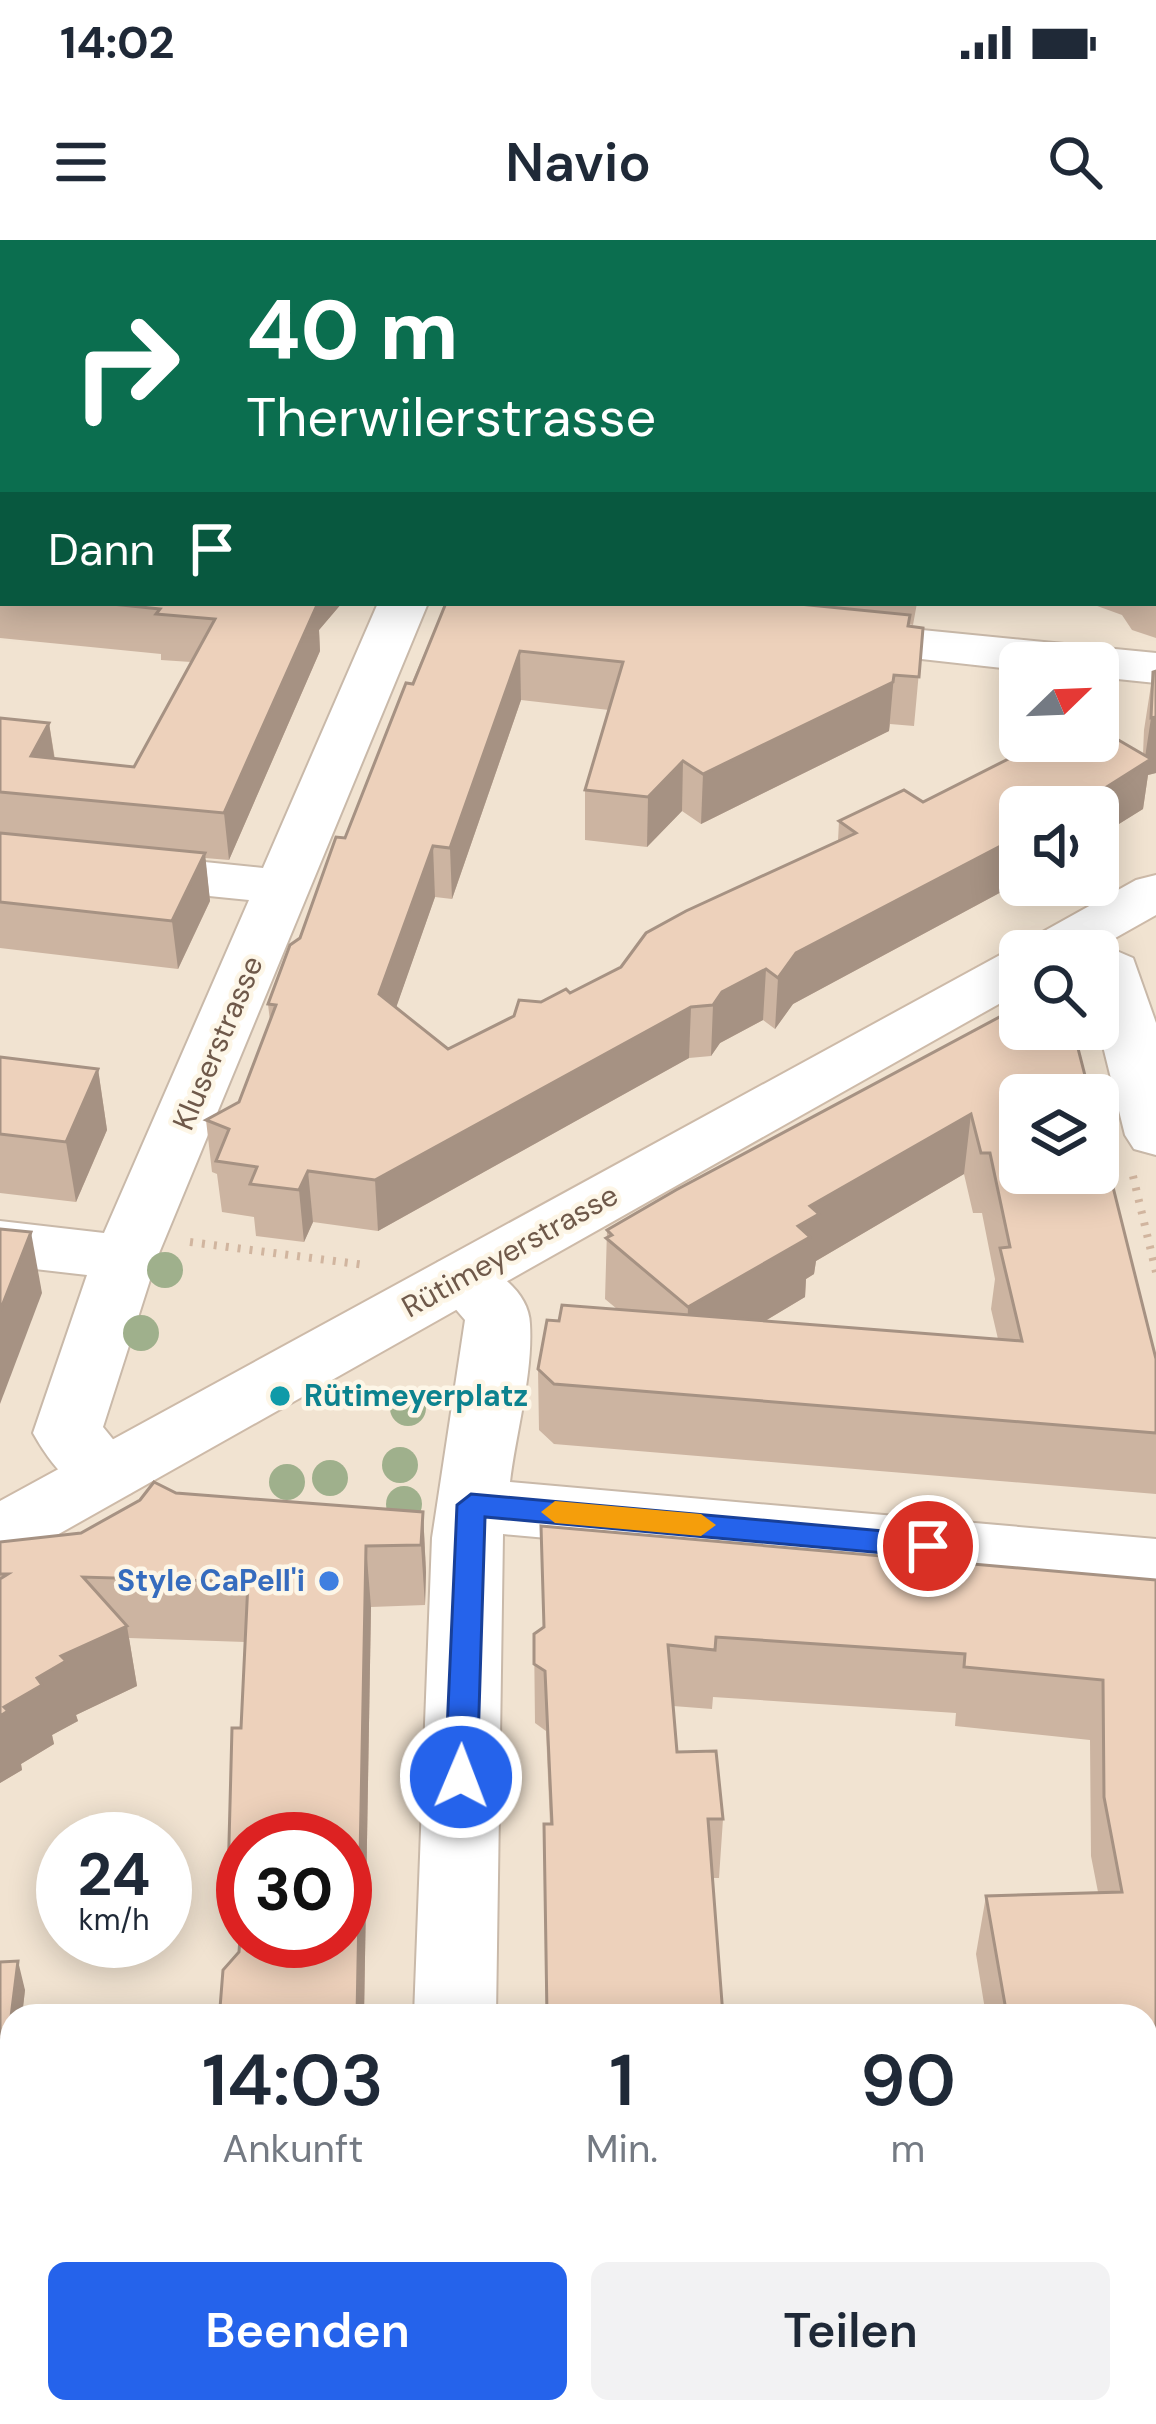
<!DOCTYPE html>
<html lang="de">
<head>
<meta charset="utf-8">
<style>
	body { margin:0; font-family:"DM Sans",sans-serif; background:#f2f2f3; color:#1f2937; height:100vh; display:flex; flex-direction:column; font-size:45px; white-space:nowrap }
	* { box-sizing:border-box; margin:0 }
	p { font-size:39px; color:#747a83 }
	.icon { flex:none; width:66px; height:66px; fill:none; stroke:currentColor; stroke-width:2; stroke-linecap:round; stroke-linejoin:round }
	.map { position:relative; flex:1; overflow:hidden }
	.side { position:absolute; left:0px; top:1764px; width:1158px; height:420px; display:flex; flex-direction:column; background:#fff; border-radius:36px 36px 0 0; box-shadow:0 6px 30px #0003 }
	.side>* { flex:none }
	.guide { position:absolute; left:0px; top:0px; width:1158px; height:366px; box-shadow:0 6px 30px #0003; background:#0b6e4f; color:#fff; overflow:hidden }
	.needle { width:78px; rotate:67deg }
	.controls { position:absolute; left:999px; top:402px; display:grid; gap:24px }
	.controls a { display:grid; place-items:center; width:120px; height:120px; border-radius:18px; background:#fff; box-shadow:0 6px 30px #0003; font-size:60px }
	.speed { position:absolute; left:36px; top:1572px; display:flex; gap:24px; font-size:60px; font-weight:700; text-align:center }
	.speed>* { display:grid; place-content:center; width:156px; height:156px; border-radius:50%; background:#fff; box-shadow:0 6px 30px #0003; line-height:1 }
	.speed small { font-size:30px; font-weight:400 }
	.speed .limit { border:18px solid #d22; background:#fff; color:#111 }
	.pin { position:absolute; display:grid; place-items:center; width:102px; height:102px; color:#fff; margin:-51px; border:6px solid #fff; border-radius:50%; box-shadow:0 3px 12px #0007 }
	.me { position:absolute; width:132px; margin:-66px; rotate:1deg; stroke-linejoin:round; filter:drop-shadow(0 0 9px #0008) }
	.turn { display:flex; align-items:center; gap:42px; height:252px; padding:0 48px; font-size:54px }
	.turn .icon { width:156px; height:156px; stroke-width:2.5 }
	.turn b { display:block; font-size:84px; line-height:102px }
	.then { display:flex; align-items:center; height:114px; padding:0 48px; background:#0003; gap:24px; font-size:45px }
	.eta { display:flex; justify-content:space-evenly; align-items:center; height:204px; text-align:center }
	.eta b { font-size:72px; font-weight:600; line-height:84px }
	.button { display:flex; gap:24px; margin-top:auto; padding:24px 48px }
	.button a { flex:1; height:138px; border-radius:18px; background:#2563eb; color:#fff; font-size:48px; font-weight:600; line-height:138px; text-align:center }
	.button a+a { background:#f2f2f3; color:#1f2937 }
	.status { display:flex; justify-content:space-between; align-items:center; height:84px; padding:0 60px; background:#fff; direction:ltr }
	.status svg { height:33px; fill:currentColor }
	header { display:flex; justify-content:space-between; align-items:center; height:156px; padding:0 48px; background:#fff; font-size:54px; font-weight:600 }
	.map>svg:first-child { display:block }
	.residential { fill:#f1e3d1; fill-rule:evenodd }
	.green { fill:#cfe6c2 }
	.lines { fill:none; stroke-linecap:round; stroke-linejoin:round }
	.street-casing { stroke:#c9b9a9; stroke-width:4 }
	.secondary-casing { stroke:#cdbaa8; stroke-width:4 }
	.path-far1 { stroke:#d1b59f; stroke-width:6; stroke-dasharray:1.5 6; stroke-linecap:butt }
	.path { stroke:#d1b59f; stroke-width:8; stroke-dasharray:3 9; stroke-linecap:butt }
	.street { fill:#fff; fill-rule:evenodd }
	.secondary { fill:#fff; fill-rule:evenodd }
	.tram { stroke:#b4a2c2; stroke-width:3 }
	.tree { fill:#9fb08c }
	.wall { fill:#ccb4a1; fill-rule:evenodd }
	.shaded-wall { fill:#a69283 }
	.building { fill:#edd1bb; stroke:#a69283; stroke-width:3; fill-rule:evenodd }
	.route { fill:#2563eb; stroke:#184099; stroke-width:3 }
	.slow { fill:#f59e0b }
	.culture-dot { fill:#0f9aa8; stroke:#fdf6e7; stroke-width:4.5 }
	.shop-dot { fill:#3f7fe0; stroke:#fdf6e7; stroke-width:4.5 }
	.labels { text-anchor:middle; stroke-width:9; stroke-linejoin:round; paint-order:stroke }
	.street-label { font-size:30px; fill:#6f594a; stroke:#fdf6e7 }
	.culture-label { font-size:30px; font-weight:bold; fill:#0d838f; stroke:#fdf6e7; text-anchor:start }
	.shop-label { font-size:30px; font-weight:bold; fill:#366cbe; stroke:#fdf6e7; text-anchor:end }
</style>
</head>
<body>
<div class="status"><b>14:02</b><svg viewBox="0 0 49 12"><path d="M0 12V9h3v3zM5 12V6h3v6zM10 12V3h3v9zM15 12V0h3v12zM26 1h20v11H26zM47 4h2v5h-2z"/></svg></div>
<header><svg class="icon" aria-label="menu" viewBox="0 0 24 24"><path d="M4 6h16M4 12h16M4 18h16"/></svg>Navio<svg class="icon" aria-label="search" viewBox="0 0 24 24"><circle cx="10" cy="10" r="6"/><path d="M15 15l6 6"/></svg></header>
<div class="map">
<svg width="1156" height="2184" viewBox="0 0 1156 2184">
	<rect width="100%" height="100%" fill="#faf1e2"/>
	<!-- residential -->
	<path class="residential" d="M 0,0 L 230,0 L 3,3 L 3,363 L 1155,363 L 1156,303 L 1156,2184 L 0,2184 ZM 1020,423 L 1098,423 L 1098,501 L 1020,501 ZM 1020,567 L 1098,567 L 1098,645 L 1020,645 ZM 1020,711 L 1098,711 L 1098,789 L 1020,789 ZM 1020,855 L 1098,855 L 1098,933 L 1020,933 ZM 63,1599 L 165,1599 L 165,1701 L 63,1701 ZM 243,1599 L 345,1599 L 345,1701 L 243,1701 ZM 12,1776 L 1146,1776 L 1146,2172 L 12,2172 Z"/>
	<!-- green -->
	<path class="green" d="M 512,0 L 1156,0 L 1156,204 L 1155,3 Z"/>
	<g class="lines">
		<!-- street casing -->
		<g class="street-casing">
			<g id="street">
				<path d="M 3,265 L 3,294 L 0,295 L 0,266 Z"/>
				<path d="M 378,363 L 428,363 L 157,1018 L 103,1187 L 142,1235 L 131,1253 C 85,1268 55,1232 33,1193 L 87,1035 L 0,1025 L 0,981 L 104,993 L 249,660 L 0,635 L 0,601 L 263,628 Z"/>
				<path d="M 831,381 L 1156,413 L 1156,443 L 1098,437 L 1098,423 L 1020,423 L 1020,430 L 813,407 L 806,396 L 813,385 Z"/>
				<path d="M 1098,703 L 1133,718 L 1156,783 L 1156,915 L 1134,909 L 1125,895 L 1098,786 L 1098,711 L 1076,711 Z"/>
				<path d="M 461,1016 C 490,1024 529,1050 530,1084 C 533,1134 516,1192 510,1242 L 1156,1299 L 1156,1353 L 503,1294 L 496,1776 L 414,1776 L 432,1298 L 465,1080 L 429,1038 L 438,1022 Z"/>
				<path d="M 400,2172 L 490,2172 L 491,2184 L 399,2184 Z"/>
			</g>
		</g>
		<!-- secondary casing -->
		<g class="secondary-casing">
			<path id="secondary" d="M 1156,635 L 1156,675 L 1092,711 L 1020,711 L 1020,752 L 25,1313 L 0,1321 L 0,1261 L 1000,715 L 1022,711 L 1030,699 L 1136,640 Z"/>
		</g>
		<!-- path-far1 -->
		<path class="path-far1" d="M 385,0 L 395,3"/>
		<!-- path -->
		<g class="path">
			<path d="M 1133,936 L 1156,1032"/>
			<path d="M 190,1002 L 365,1025"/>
		</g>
		<!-- street -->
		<use href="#street" class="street"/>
		<!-- secondary -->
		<use href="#secondary" class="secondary"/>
		<!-- tram -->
		<g class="tram">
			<path d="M 456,0 L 466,3"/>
			<path d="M 490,0 L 499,3"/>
		</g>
	</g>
	<!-- trees -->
	<g class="tree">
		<circle cx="165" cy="1030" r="18"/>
		<circle cx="141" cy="1093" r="18"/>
		<circle cx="408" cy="1168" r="18"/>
		<circle cx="400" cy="1225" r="18"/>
		<circle cx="330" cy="1238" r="18"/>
		<circle cx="287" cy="1242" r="18"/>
		<circle cx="404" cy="1264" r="18"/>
	</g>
	<!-- wall -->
	<g class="wall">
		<path d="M 0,0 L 3,3 L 3,160 L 0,159 Z"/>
		<path d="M 1155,281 L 1156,281 L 1156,398 L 1132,390 L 1122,375 L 1089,363 L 1155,363 Z"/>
		<path d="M 0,303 L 3,303 L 3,363 L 342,363 L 319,390 L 320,411 L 229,620 L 205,618 L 210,661 L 178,729 L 0,708 L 0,478 L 49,483 L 55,519 L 134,527 L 191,422 L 161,420 L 161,414 L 0,398 Z"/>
		<path d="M 446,363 L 917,363 L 913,385 L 909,384 L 909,386 L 923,388 L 914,486 L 890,484 L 889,491 L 701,584 L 682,571 L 647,607 L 585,600 L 585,550 L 609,470 L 521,460 L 452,659 L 435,657 L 396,767 L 448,809 L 541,762 L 570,753 L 621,727 L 838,601 L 839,581 L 1143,514 L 1144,490 L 1153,432 L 1156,431 L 1156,533 L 1148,535 L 1143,569 L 1098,597 L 1098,567 L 1020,567 L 1020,642 L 793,764 L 775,789 L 763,780 L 720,803 L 711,816 L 689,818 L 378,991 L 313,982 L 304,1002 L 256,996 L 254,977 L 222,972 L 217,934 L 212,932 L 206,880 L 239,862 L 270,781 L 268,764 L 345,598 Z"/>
		<path d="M 1020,766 L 1156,1119 L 1156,1254 L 554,1204 L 539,1190 L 538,1129 L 617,1069 L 605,1059 L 607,990 ZM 964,934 L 973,973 L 982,973 L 995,1039 L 991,1069 L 998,1099 L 765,1081 L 805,1057 L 806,1039 L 814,1034 L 816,1021 Z"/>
		<path d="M 0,817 L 98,829 L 107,890 L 76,962 L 0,953 Z"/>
		<path d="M 176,1253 L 423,1272 L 426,1332 L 425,1365 L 371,1367 L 364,1776 L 221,1776 L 220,1768 L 239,1712 L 240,1703 L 237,1699 L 228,1641 L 241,1488 L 245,1402 L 129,1398 L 137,1446 L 76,1475 L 78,1481 L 52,1495 L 54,1504 L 21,1524 L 22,1530 L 0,1543 L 0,1302 L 81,1293 Z"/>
		<path d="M 1156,1340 L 1156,2002 L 1146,2003 L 1146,1776 L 986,1776 L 976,1714 L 986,1656 L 1098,1652 L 1091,1616 L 1090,1500 L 955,1486 L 956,1473 L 713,1457 L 712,1469 L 673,1466 L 677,1512 L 723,1579 L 719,1638 L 712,1638 L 723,1776 L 546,1776 L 544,1584 L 550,1584 L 546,1491 L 535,1483 L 534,1394 Z"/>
		<path d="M 0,1722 L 25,1750 L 22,1776 L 12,1776 L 12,1837 L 0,1836 Z"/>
		<path d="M 0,1880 L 12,1881 L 12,2099 L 0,2098 Z"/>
		<path d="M 662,2172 L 1146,2172 L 1156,2184 L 728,2184 Z"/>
	</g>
	<!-- shaded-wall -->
	<g class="shaded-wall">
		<path d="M 308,363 L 342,363 L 319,390 L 320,411 L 229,620 L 224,573 Z"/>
		<path d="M 520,411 L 521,460 L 452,659 L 450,608 Z"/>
		<path d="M 894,435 L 889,491 L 701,584 L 703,534 Z"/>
		<path d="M 1156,477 L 1156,533 L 1148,535 L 1143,569 L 1098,597 L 1098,567 L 1075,567 L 1144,524 L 1151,478 Z"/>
		<path d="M 49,483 L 56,529 L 31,516 Z"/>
		<path d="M 683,521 L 682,571 L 647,607 L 648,557 Z"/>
		<path d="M 1020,596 L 1020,642 L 793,764 L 775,789 L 778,738 L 796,713 Z"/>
		<path d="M 433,606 L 435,657 L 383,805 L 379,754 Z"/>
		<path d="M 205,613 L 210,661 L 178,729 L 172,681 Z"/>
		<path d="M 766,729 L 763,780 L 720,803 L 711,816 L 713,765 L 722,752 Z"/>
		<path d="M 691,767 L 689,818 L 378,991 L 375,940 Z"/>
		<path d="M 98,829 L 107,890 L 76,962 L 66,902 Z"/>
		<path d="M 971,874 L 964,934 L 816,1021 L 814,1034 L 806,1039 L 805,1057 L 686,1128 L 688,1067 L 798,986 L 810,966 Z"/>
		<path d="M 308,931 L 313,982 L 304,1002 L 299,950 Z"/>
		<path d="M 31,992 L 42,1053 L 0,1164 L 0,1071 Z"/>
		<path d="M 423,1272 L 426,1332 L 425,1365 L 421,1305 Z"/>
		<path d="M 366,1306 L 371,1367 L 364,1776 L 357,1776 Z"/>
		<path d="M 127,1386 L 137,1446 L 76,1475 L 78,1481 L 52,1495 L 54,1504 L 21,1524 L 22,1530 L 0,1543 L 0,1476 L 4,1467 L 61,1416 Z"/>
		<path d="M 18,1721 L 25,1750 L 22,1776 L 12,1776 L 12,1827 L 7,1809 Z"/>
	</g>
	<!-- building -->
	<g class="building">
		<path d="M 0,0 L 281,0 L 290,3 L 3,3 L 3,118 L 0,117 Z"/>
		<rect x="1155" y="281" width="1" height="60"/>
		<rect x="0" y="303" width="3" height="50"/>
		<path d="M 102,363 L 315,363 L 317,365 L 224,573 L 0,552 L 0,478 L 49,483 L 31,516 L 134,527 L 215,379 L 156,374 L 160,369 Z"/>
		<path d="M 446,363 L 789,363 L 910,375 L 908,386 L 923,388 L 919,437 L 894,435 L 893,442 L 703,534 L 683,521 L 648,557 L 585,550 L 623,422 L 520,411 L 450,608 L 433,606 L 379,754 L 448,809 L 514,776 L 519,760 L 541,762 L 566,749 L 570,753 L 621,727 L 646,693 L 686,671 L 856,593 L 839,581 L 904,550 L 923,562 L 1030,508 L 1048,501 L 1098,501 L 1098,488 L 1151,519 L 1075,567 L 1020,567 L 1020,596 L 796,713 L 778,738 L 766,729 L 722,752 L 713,765 L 691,767 L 375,940 L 308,931 L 299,950 L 250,944 L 257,927 L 216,921 L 229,889 L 206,880 L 239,862 L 276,765 L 268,764 L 290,705 L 300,698 L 336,597 L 345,598 L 406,443 L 413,444 Z"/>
		<path d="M 1156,431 L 1156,477 L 1151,478 L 1153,432 Z"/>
		<path d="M 0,593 L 205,613 L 172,681 L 0,662 Z"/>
		<path d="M 1020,766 L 1020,789 L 1073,789 L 1090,855 L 1020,855 L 1020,933 L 1098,933 L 1098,887 L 1156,1119 L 1156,1193 L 554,1144 L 538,1129 L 547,1080 L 559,1081 L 562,1065 L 1022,1101 L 1000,1008 L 1010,1007 L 990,913 L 981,913 L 971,874 L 810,966 L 819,974 L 798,986 L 810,997 L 688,1067 L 606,998 L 612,995 L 607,990 L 676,950 Z"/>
		<path d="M 0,817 L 98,829 L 66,902 L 0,894 Z"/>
		<path d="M 0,989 L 31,992 L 0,1071 Z"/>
		<path d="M 154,1242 L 176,1253 L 423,1272 L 421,1305 L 366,1306 L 357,1776 L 267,1776 L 268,1767 L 220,1768 L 223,1730 L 239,1712 L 241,1684 L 242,1657 L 228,1641 L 232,1488 L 241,1488 L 248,1342 L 83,1337 L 127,1386 L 61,1416 L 66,1421 L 37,1438 L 42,1445 L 4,1467 L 8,1471 L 0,1476 L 0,1339 L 8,1334 L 0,1334 L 0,1302 L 81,1293 L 140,1260 ZM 243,1599 L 345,1599 L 345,1701 L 243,1701 Z"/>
		<path d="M 541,1286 L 1156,1340 L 1156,1948 L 1146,1948 L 1146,1776 L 1007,1776 L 986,1656 L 1122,1652 L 1104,1557 L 1103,1440 L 964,1427 L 965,1414 L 716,1397 L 715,1410 L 668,1405 L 677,1512 L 716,1511 L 723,1579 L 708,1579 L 723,1776 L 547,1776 L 544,1584 L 552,1584 L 545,1431 L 534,1424 L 534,1394 L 544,1387 Z"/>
		<path d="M 18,1721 L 7,1809 L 0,1809 L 0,1722 Z"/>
		<path d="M 0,1880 L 12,1881 L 12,2046 L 0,2046 Z"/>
		<path d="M 1146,2077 L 1156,2079 L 1156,2184 L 1021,2184 L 955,2172 L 1146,2172 Z"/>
	</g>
	<!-- route -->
	<path class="route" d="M 471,1254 L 928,1295 L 943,1306 L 928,1317 L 485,1277 L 477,1537 L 461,1550 L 445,1537 L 457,1265 Z"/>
	<!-- slow -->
	<path class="slow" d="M 555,1261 L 701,1274 L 716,1285 L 701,1296 L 555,1283 L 541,1272 Z"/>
	<!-- markers -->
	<circle class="culture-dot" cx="280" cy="1156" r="12"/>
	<circle class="shop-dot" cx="329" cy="1341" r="12"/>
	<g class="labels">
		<!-- street labels -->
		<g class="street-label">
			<text transform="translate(218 803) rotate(-67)" y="10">Kluserstrasse</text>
			<text transform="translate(510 1011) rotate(-29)" y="10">Rütimeyerstrasse</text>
		</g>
		<!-- culture labels -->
		<g class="culture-label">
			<text x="304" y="1166">Rütimeyerplatz</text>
		</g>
		<!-- shop labels -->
		<g class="shop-label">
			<text x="305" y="1351">Style CaPell'i</text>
		</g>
	</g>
</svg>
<div class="controls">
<a><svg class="needle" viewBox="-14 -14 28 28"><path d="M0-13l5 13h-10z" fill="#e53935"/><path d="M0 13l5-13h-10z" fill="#747a83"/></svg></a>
<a><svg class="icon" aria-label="sound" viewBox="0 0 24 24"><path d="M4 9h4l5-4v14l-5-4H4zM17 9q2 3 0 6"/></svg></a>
<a><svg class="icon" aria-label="search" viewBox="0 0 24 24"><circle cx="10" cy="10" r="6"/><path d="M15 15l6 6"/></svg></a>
<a><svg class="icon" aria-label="layers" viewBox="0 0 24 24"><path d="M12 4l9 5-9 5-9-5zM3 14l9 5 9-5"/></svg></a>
</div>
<div class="speed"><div>24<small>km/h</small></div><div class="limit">30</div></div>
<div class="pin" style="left:928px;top:1306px;background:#d93025"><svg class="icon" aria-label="arrive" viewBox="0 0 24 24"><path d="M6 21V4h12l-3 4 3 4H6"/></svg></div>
<svg class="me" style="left:461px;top:1537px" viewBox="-20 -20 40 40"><circle r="17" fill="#2563eb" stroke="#fff" stroke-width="3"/><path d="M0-11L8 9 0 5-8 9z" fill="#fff"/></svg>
<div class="guide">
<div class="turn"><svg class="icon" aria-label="right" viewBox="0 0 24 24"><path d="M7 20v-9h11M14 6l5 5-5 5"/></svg><div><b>40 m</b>Therwilerstrasse</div></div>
<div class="then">Dann<svg class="icon" aria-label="arrive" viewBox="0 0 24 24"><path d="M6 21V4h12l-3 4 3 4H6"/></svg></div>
</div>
<section class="side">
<div class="eta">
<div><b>14:03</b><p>Ankunft</p></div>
<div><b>1</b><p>Min.</p></div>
<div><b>90</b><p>m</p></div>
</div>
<div class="button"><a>Beenden</a><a>Teilen</a></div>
</section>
</div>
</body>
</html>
